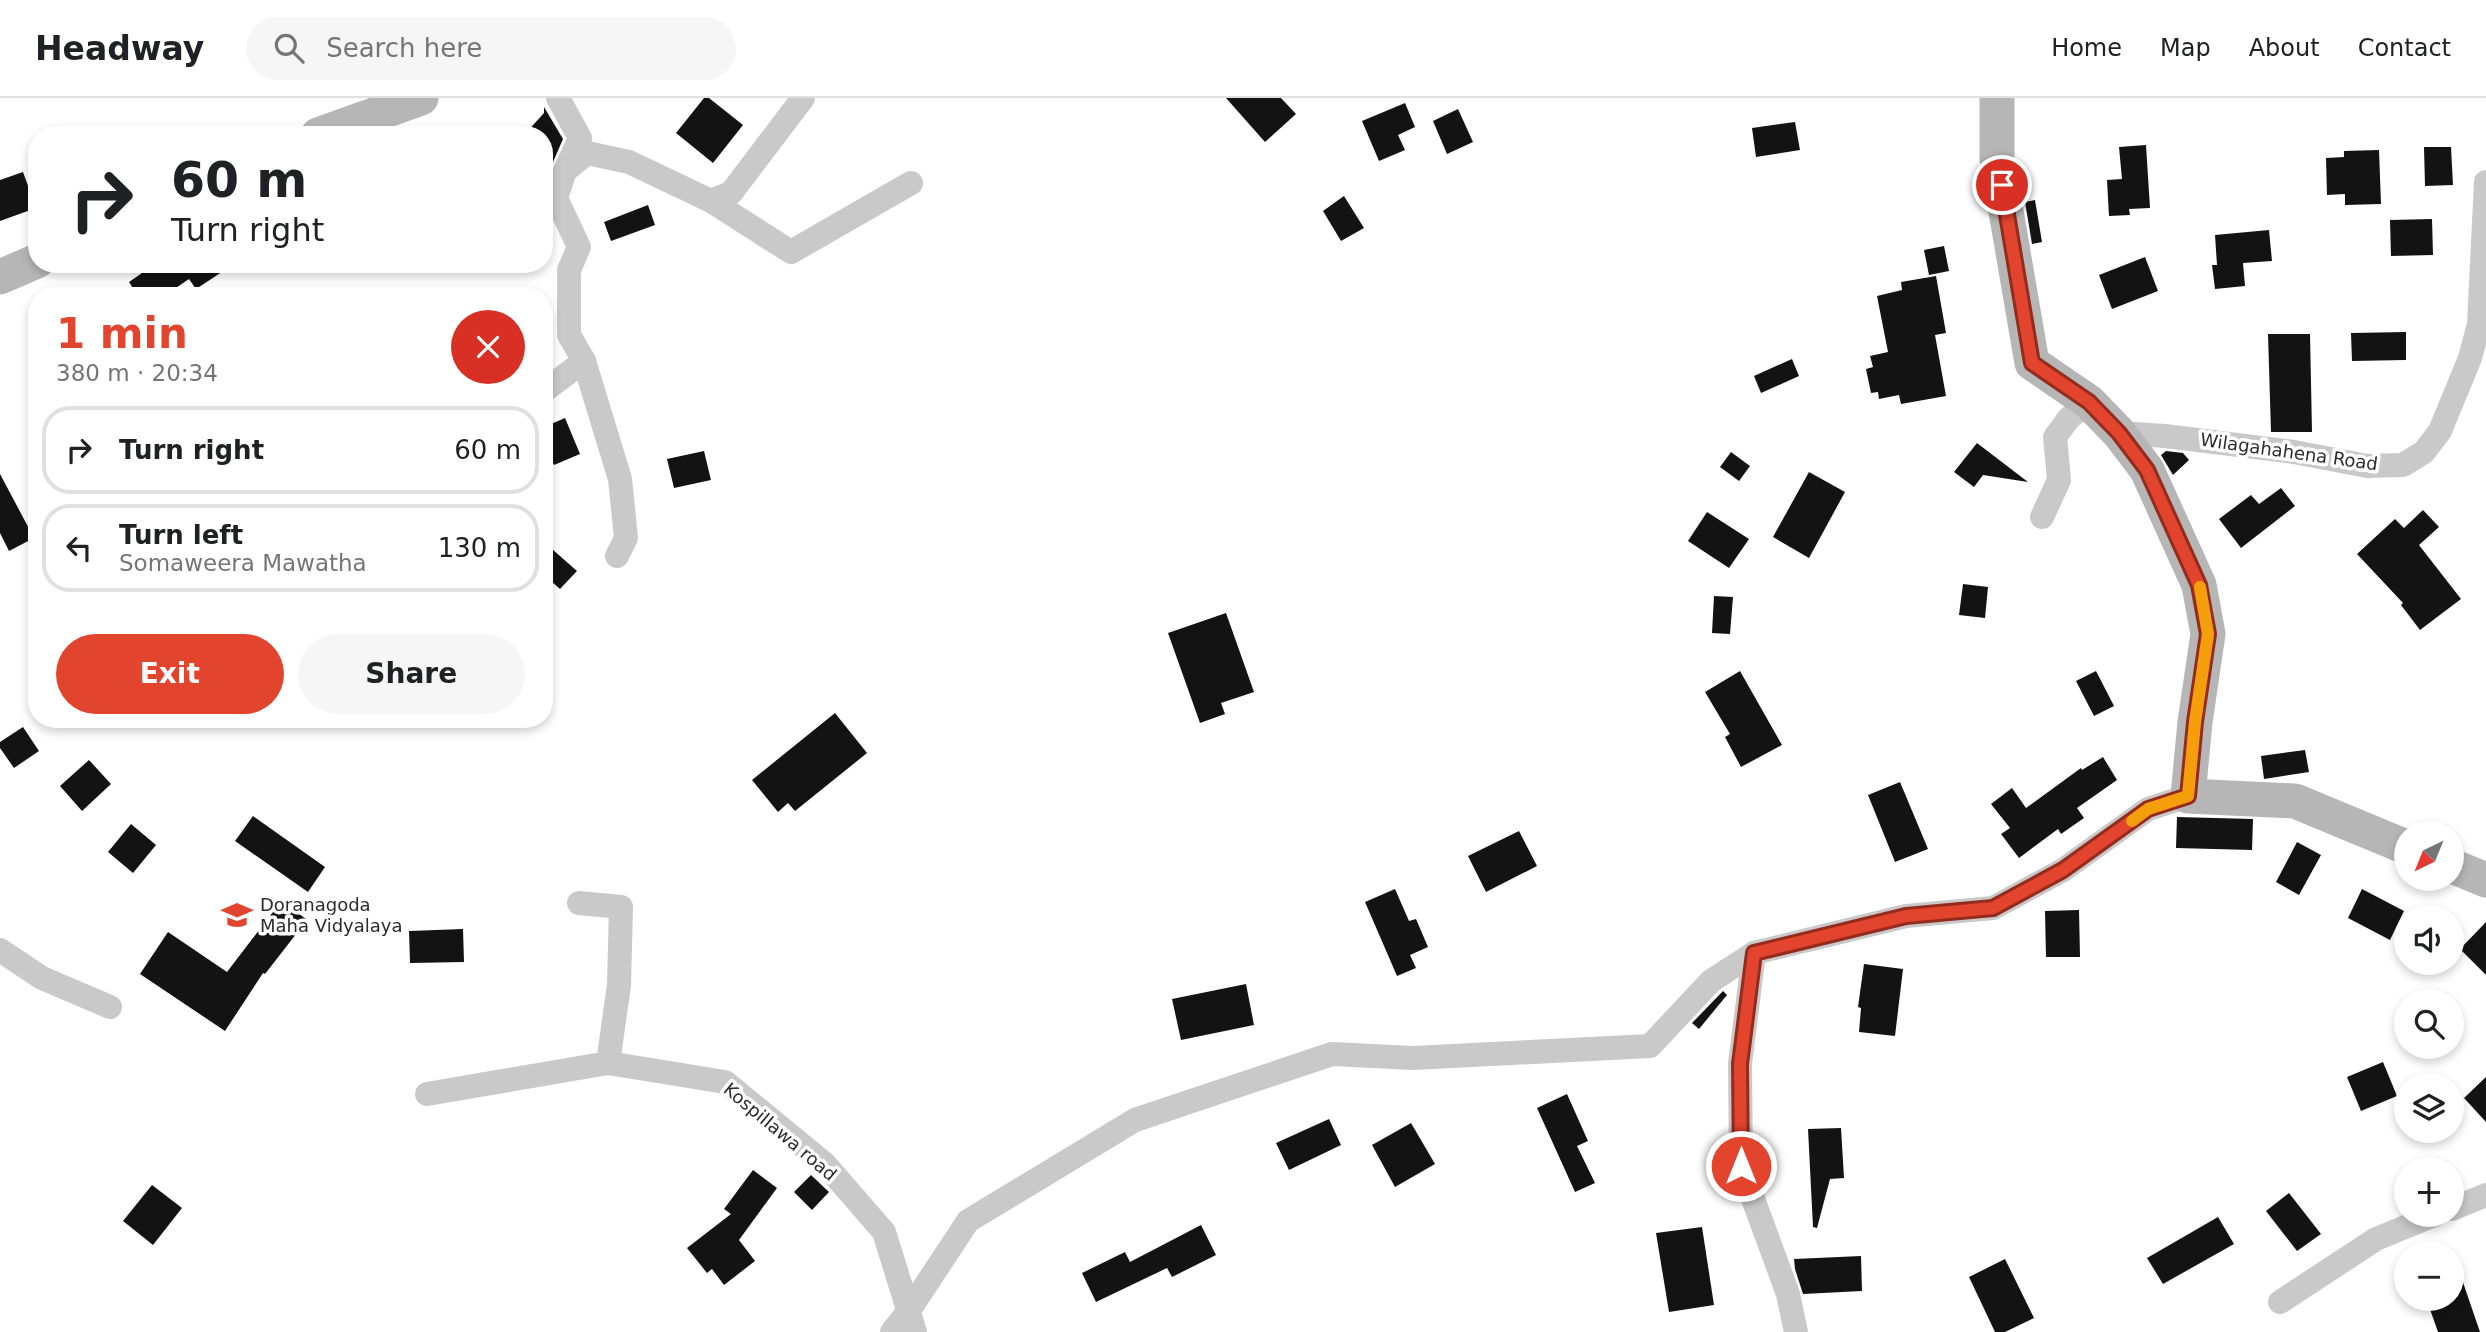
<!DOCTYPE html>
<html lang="en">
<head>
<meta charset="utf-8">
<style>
	body { margin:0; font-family:"DejaVu Sans",sans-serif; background:#f6f6f6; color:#202124; height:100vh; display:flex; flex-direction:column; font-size:26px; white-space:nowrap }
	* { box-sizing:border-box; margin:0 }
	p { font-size:23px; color:#757577 }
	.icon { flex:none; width:38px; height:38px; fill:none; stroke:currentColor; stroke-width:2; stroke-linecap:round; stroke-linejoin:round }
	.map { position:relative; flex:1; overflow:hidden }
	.side { position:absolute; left:28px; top:189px; width:525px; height:441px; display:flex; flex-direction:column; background:#fff; border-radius:28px; box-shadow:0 4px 10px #0003 }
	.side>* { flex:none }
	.guide { position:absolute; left:28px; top:28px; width:525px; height:147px; border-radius:28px; box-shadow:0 4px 10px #0003; background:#fff; color:#202124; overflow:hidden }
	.needle { width:46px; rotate:223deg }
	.buttons { position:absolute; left:2394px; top:723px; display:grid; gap:14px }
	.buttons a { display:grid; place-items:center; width:70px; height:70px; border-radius:50%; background:#fff; box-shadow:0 4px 10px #0003; font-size:35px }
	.pin { position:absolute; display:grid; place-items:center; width:60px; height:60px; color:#fff; margin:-30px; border:4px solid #fff; border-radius:50%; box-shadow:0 2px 7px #0007 }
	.me { position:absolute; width:77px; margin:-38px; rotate:0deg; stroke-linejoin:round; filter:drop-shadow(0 0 5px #0008) }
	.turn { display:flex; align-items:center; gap:24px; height:147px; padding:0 28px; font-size:32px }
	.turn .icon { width:91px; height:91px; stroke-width:2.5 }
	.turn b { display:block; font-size:49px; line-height:60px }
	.round { display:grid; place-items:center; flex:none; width:74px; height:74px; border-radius:37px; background:#f6f6f6 }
	.overview { display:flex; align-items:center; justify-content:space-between; height:119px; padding:0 28px }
	h1 { font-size:42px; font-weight:700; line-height:52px; color:#e3442e }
	.primary-button { display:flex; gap:14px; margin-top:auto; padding:14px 28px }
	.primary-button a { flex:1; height:80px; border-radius:42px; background:#e3442e; color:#fff; font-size:28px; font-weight:700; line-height:80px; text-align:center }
	.primary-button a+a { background:#f6f6f6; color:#202124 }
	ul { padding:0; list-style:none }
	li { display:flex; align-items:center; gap:21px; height:88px; margin:0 14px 10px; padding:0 14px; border:4px solid #e0e0e0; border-radius:28px }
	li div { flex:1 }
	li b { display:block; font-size:26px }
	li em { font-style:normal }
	header { display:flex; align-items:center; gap:42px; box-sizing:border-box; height:98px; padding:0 35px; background:#fff; border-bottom:2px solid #e0e0e0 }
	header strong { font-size:33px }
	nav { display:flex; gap:38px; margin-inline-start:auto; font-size:24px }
	.search { width:490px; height:63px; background:#f6f6f6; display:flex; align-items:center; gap:18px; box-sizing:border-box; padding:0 24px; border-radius:38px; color:#757577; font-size:26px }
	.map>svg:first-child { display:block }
	.building { fill:#131313 }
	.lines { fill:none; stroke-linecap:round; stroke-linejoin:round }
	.street { stroke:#c9c9c9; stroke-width:24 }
	.secondary { stroke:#b6b6b6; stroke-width:35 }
	.route-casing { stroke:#942c1e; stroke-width:18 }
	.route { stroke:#e3442e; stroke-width:12 }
	.slow { stroke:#f59e0b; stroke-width:12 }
	.labels { text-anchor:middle; stroke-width:7; stroke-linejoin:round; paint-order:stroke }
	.street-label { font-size:18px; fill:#2c2c2c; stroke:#fff }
	.poi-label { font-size:18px; fill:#2c2c2c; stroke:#fff; text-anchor:start }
</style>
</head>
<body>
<header>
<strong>Headway</strong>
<div class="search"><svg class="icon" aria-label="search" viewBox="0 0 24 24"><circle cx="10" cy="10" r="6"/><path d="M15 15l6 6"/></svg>Search here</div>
<nav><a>Home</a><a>Map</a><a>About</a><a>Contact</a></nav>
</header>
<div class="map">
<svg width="2486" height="1234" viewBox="0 0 2486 1234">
	<rect width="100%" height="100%" fill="#fff"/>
	<!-- building -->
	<g class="building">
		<path d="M 704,0 L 709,0 L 743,27 L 713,65 L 676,35 Z"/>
		<path d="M 1226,0 L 1281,0 L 1296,16 L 1265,44 Z"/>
		<path d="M 1405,5 L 1415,29 L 1398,37 L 1405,52 L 1379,63 L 1362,23 Z"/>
		<path d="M 544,9 L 563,41 L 553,64 L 544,73 L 544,37 L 524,37 L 544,15 Z"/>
		<path d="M 1458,11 L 1473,44 L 1447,56 L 1433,23 Z"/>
		<path d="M 1795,24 L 1800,52 L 1756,59 L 1752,30 Z"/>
		<path d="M 2146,47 L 2150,110 L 2129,111 L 2130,117 L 2109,118 L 2107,82 L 2122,81 L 2119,49 Z"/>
		<path d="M 2424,49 L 2451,49 L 2453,87 L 2425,88 Z"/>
		<path d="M 2379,52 L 2381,106 L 2345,107 L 2345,96 L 2327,97 L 2326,60 L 2344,59 L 2344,53 Z"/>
		<path d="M 23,74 L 36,110 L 0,123 L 0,82 Z"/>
		<path d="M 1344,98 L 1364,130 L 1341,143 L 1323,113 Z"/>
		<path d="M 2035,102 L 2042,144 L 2032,146 L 2025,104 Z"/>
		<path d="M 648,107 L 655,127 L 611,143 L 604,124 Z"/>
		<path d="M 2432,121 L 2433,157 L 2391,158 L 2390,122 Z"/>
		<path d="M 2269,132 L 2272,163 L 2243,165 L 2245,188 L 2215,191 L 2212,167 L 2217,167 L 2215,137 Z"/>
		<path d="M 1944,148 L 1949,173 L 1929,177 L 1924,152 Z"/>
		<path d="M 2145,159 L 2158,193 L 2112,211 L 2099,177 Z"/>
		<path d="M 155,166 L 234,166 L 196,191 L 189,181 L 164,198 L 138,198 L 129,184 Z"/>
		<path d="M 1936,178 L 1946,235 L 1935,237 L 1946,298 L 1901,306 L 1899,297 L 1879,301 L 1878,294 L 1871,295 L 1866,271 L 1873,269 L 1870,258 L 1888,254 L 1877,198 L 1902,192 L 1901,184 Z"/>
		<path d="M 2406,234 L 2406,262 L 2352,263 L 2351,235 Z"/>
		<path d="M 2268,236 L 2310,236 L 2312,334 L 2271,334 Z"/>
		<path d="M 1792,261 L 1799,278 L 1761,295 L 1754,278 Z"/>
		<path d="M 565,320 L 580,356 L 554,367 L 544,345 L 544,329 Z"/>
		<path d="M 1977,345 L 2028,384 L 1983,377 L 1974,389 L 1954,374 Z"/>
		<path d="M 704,353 L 711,382 L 674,390 L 667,361 Z"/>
		<path d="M 2166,353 L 2183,355 L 2189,362 L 2173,377 L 2161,357 Z"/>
		<path d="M 1731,354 L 1750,368 L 1739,383 L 1720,369 Z"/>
		<path d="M 1809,374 L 1845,394 L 1809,460 L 1773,439 Z"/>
		<path d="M 0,376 L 34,440 L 9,453 L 0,435 Z"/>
		<path d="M 2281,390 L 2295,408 L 2241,450 L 2219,421 L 2251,397 L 2259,406 Z"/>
		<path d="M 2423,412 L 2439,429 L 2419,447 L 2461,501 L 2420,532 L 2401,507 L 2403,505 L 2357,456 L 2395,421 L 2404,430 Z"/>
		<path d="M 1707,414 L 1749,441 L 1729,470 L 1688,443 Z"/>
		<path d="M 544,444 L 577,473 L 560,491 L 544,477 Z"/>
		<path d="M 1963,486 L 1988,489 L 1985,520 L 1959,517 Z"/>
		<path d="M 1714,498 L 1733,499 L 1730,536 L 1712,535 Z"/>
		<path d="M 1226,515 L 1254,594 L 1221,605 L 1225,616 L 1200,625 L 1168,535 Z"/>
		<path d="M 1740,573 L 1782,647 L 1741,669 L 1725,639 L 1730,636 L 1705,594 Z"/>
		<path d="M 2096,573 L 2114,608 L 2094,618 L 2076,583 Z"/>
		<path d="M 835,615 L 867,655 L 795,713 L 788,705 L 778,714 L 752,682 Z"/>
		<path d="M 23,629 L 39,653 L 14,670 L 0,650 L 0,644 Z"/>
		<path d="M 2305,652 L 2309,674 L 2264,681 L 2261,658 Z"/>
		<path d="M 2103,659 L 2117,682 L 2077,710 L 2084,720 L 2061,736 L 2058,731 L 2019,760 L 2001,736 L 2010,730 L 1991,706 L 2012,690 L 2026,710 L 2081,670 L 2082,672 Z"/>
		<path d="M 89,662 L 111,686 L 82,713 L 60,688 Z"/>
		<path d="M 1900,684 L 1928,751 L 1895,764 L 1868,697 Z"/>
		<path d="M 253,718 L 325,769 L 308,794 L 235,743 Z"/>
		<path d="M 2177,719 L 2253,721 L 2252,752 L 2176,750 Z"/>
		<path d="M 131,726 L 156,747 L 133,775 L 108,754 Z"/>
		<path d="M 1519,733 L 1537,768 L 1486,794 L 1468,758 Z"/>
		<path d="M 2297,744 L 2321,757 L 2299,797 L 2276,784 Z"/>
		<path d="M 1395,791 L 1409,823 L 1416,821 L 1428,849 L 1410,857 L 1416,870 L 1397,878 L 1365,804 Z"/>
		<path d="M 2362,791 L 2404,813 L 2390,842 L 2348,820 Z"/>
		<path d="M 282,802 L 307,822 L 265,876 L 263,875 L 225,933 L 140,876 L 168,834 L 227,874 Z"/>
		<path d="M 2079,812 L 2080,859 L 2046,859 L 2045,813 Z"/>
		<path d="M 2486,824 L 2486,877 L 2460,851 Z"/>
		<path d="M 463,831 L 464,864 L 410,865 L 409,833 Z"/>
		<path d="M 1864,866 L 1903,871 L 1895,938 L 1859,934 L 1861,910 L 1858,909 Z"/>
		<path d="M 1246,886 L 1254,927 L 1181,942 L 1172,901 Z"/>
		<path d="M 1723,893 L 1727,897 L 1699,931 L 1692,925 Z"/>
		<path d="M 2383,964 L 2397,998 L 2361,1013 L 2347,979 Z"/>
		<path d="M 2486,979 L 2486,1024 L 2464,1000 Z"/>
		<path d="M 1567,996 L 1588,1043 L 1577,1048 L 1595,1085 L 1575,1094 L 1537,1010 Z"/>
		<path d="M 1329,1021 L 1341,1047 L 1289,1072 L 1276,1045 Z"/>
		<path d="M 1411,1025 L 1435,1066 L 1395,1089 L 1372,1047 Z"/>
		<path d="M 1841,1030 L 1844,1080 L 1830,1081 L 1817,1130 L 1813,1129 L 1808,1031 Z"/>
		<path d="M 753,1072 L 777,1090 L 739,1142 L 755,1163 L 724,1187 L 712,1171 L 707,1175 L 687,1150 L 731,1116 L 724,1111 Z"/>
		<path d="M 811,1077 L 829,1094 L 812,1112 L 794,1094 Z"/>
		<path d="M 152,1087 L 182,1110 L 153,1147 L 123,1123 Z"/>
		<path d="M 2289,1095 L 2321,1136 L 2297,1153 L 2266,1113 Z"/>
		<path d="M 2218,1119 L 2234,1146 L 2163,1186 L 2147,1160 Z"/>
		<path d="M 1201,1127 L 1216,1157 L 1172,1179 L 1167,1170 L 1096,1204 L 1082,1175 L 1125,1154 L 1130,1164 Z"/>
		<path d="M 1702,1129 L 1714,1207 L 1669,1214 L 1656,1135 Z"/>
		<path d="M 1861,1158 L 1862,1193 L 1803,1196 L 1795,1171 L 1794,1161 Z"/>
		<path d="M 2005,1161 L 2034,1220 L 2005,1234 L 1995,1234 L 1969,1179 Z"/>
		<path d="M 2452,1161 L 2455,1161 L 2480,1234 L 2438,1234 L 2426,1200 L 2452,1200 Z"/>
	</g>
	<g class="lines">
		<!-- street -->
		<g class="street">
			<path d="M 558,0 L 580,40 L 566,71"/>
			<path d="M 711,103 L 791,154 L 911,85"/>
			<path d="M 544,293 L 584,263"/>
			<path d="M 2119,335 L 2165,338 L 2294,354 L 2367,368 L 2403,367 L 2424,354 L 2440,333 L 2470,260 L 2479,226 L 2486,84"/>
			<path d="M 2042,419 L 2059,382 L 2055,339 L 2069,320 L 2089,304"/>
			<path d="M 617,458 L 626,440 L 620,381 L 584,263 L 569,237 L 569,172 L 579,149 L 556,100 L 565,73 L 587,55 L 629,64 L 711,103 L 731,95 L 803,0"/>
			<path d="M 579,805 L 621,809 L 619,887 L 608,965"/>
			<path d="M 0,852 L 42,880 L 110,909"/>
			<path d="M 1754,855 L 1740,966 L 1741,1068 L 1788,1196 L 1796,1234"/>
			<path d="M 427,996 L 608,965 L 725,984 L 825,1066 L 884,1134 L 915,1234"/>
			<path d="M 2452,1111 L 2486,1097"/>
			<path d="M 2280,1204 L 2376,1141 L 2437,1116"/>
			<path d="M 892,1234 L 908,1214 L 968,1123 L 1135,1022 L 1332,956 L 1413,960 L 1650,948 L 1711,883 L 1754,855 L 1906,818 L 1993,810 L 2063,772 L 2148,711 L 2188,698"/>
		</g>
		<!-- secondary -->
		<g class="secondary">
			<path d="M 1997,0 L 1997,61 L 2032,265 L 2089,304 L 2119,335 L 2147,372 L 2199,487 L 2208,536 L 2195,624 L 2188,698 L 2295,703 L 2406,749"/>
			<path d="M 318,37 L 421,0"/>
			<path d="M 0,179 L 37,163"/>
			<path d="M 2452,768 L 2486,782"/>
		</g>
	</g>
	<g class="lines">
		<!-- route casing -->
		<g class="route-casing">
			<path id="route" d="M 1741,1068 L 1740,966 L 1754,855 L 1906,818 L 1993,810 L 2063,772 L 2148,711 L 2188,698 L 2195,624 L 2208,536 L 2199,487 L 2147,372 L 2119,335 L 2089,304 L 2032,265 L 2002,87"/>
		</g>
		<!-- route -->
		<use href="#route" class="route"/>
		<!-- slow -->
		<path class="slow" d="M 2132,723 L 2148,711 L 2188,698 L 2195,624 L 2208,536 L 2200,489"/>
	</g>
	<!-- icons -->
	<defs>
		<g id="school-bare" transform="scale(2.415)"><path d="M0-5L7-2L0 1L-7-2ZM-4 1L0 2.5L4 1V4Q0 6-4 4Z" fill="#e3442e" stroke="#fff" stroke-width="2.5" paint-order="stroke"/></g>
	</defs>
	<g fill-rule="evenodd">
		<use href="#school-bare" x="237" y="817"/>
	</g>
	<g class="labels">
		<!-- street labels -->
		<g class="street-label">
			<text transform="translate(2289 354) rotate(8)" y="6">Wilagahahena Road</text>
			<text transform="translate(780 1034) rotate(40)" y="6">Kospillawa road</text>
		</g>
		<!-- poi labels -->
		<g class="poi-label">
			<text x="260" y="813">Doranagoda<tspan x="260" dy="21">Maha Vidyalaya</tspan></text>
		</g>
	</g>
</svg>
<div class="buttons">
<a><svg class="needle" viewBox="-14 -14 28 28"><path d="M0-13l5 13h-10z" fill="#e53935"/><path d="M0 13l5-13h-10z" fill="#757577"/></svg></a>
<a><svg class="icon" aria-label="sound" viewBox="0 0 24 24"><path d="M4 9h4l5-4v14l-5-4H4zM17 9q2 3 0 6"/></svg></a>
<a><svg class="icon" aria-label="search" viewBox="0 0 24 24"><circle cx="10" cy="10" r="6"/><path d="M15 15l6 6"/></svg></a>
<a><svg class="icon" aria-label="layers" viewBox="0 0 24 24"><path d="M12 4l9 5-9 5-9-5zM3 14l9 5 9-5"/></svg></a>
<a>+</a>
<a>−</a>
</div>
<div class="pin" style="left:2002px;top:87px;background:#d93025"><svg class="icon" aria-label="arrive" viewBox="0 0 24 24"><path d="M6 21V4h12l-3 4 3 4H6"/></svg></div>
<svg class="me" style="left:1741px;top:1068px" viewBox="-20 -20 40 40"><circle r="17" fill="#e3442e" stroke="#fff" stroke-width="3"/><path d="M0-11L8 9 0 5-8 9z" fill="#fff"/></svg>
<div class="guide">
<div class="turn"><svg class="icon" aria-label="right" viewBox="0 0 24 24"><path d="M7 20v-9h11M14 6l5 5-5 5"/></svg><div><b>60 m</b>Turn right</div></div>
</div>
<section class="side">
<div class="overview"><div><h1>1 min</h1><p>380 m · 20:34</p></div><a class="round" style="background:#d93025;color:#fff"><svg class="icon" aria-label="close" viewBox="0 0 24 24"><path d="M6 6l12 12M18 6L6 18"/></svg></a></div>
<ul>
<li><svg class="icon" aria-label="right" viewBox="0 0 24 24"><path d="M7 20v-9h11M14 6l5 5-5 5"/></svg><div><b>Turn right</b></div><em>60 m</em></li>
<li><svg class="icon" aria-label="left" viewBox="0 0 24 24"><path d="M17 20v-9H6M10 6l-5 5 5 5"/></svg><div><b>Turn left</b><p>Somaweera Mawatha</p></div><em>130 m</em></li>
</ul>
<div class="primary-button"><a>Exit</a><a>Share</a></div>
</section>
</div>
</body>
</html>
